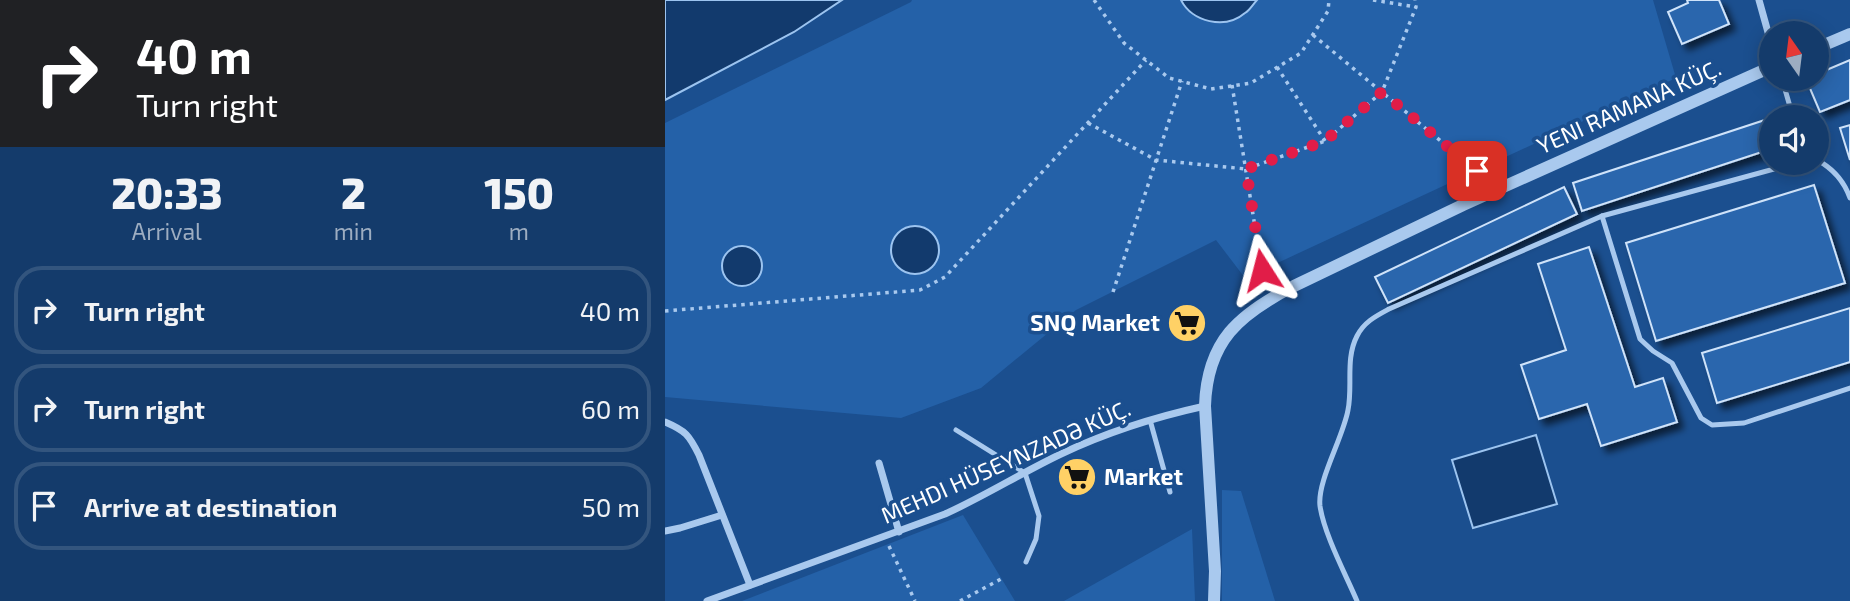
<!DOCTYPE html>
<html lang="en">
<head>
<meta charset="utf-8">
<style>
	body { margin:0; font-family:"Exo 2",sans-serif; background:#214673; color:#f1f3f6; height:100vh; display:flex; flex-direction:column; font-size:26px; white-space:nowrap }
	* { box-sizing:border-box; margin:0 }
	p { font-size:23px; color:#9dadc1 }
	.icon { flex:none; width:38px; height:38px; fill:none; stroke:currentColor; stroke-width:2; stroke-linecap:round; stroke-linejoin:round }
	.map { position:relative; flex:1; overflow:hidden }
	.drawer { display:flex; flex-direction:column; background:#143b6b; width:665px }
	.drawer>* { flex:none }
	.hud { background:#202124; color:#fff; overflow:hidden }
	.needle { width:46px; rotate:346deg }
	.buttons { position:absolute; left:1094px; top:21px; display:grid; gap:14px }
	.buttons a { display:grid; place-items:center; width:70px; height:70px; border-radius:50%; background:#143b6b; box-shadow:0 4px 18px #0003,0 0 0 2px #33557e; font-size:35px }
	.pin { position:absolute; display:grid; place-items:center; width:60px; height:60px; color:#fff; margin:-30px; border-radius:14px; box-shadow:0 4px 10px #0006 }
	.me { position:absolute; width:77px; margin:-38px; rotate:351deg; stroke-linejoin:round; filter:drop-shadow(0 0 5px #0008) }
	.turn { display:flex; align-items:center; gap:24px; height:147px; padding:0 21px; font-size:32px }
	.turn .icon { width:91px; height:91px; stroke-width:2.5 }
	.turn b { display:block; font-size:49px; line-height:60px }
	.eta { display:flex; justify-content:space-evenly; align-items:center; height:119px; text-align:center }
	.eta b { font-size:42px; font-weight:800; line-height:49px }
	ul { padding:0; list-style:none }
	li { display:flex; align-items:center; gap:21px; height:88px; margin:0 14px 10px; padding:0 7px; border:4px solid #33557e; border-radius:28px }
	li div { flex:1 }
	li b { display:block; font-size:26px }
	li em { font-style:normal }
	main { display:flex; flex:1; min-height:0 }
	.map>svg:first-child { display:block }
	.green { fill:#2461a8 }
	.water { fill:#123a6d; stroke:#9cc4f0; stroke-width:2 }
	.building { fill:#2a66ad; stroke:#cfe3fa; stroke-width:2; filter:url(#shadow) }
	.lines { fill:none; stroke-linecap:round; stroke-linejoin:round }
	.path { stroke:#a9c9ee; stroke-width:3.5; stroke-dasharray:3.5 5; stroke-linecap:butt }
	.service { stroke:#a9c9ee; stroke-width:5 }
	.minor { stroke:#a9c9ee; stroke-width:7 }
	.tertiary { stroke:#a9c9ee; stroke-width:12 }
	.route { stroke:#e11d48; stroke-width:12; stroke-dasharray:0 21.6 }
	.labels { text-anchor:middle; stroke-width:7; stroke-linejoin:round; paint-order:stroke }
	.street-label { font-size:23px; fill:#fff; stroke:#1b4f8f }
	.poi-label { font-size:23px; font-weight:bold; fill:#fff; stroke:#1b4f8f; text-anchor:end }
</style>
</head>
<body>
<main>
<section class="drawer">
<div class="hud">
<div class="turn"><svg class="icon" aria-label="right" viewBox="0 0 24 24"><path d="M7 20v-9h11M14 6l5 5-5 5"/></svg><div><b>40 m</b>Turn right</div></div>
</div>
<div class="eta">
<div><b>20:33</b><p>Arrival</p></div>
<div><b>2</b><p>min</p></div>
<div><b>150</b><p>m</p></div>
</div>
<ul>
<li><svg class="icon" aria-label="right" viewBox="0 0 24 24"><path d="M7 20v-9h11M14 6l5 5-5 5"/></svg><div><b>Turn right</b></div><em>40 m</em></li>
<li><svg class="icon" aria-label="right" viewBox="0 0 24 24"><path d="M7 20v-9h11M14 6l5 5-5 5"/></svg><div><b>Turn right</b></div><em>60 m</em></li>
<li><svg class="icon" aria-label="arrive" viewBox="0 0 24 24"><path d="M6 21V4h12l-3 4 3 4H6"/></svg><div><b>Arrive at destination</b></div><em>50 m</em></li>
</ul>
</section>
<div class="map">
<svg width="1185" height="601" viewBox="0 0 1185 601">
	<defs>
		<filter id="shadow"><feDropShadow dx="6" dy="6" stdDeviation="3.5" flood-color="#0009"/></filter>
	</defs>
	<rect width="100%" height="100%" fill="#1b4f8f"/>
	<!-- green -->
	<g class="green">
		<path d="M 247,0 L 988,0 L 1011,78 L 580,278 L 551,240 L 411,310 L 316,388 L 236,418 L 0,397 L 0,123 L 246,2 Z"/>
		<path d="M 557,490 L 576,491 L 610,601 L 557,601 Z"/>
		<path d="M 298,515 L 350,601 L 77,601 Z"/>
		<path d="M 527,529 L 530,601 L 399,601 Z"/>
	</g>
	<!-- water -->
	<g class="water">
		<path d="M 0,0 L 177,0 L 129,32 L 0,100 Z"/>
		<path d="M 516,0 L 592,0 C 588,4 585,10 580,13 C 560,30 527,22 516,0 Z"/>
		<circle cx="250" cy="250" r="24"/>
		<circle cx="77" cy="266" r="20"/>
		<path d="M 871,435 L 892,504 L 808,528 L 787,460 Z"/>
	</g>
	<!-- building -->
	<g class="building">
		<path d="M 1022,0 L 1054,0 L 1064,24 L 1017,44 L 1003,12 L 1023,3 Z"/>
		<path d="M 1185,60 L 1185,100 L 1155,112 L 1141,79 L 1152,79 L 1152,74 Z"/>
		<path d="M 1106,118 L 1106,149 L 917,211 L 908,183 Z"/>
		<path d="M 1185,125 L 1185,160 L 1175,128 Z"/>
		<path d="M 1149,185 L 1180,283 L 991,341 L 961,243 Z"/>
		<path d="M 899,187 L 912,214 L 723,303 L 710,277 Z"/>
		<path d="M 924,247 L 970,387 L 998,378 L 1012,422 L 936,446 L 922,404 L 874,419 L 856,365 L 901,350 L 873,264 Z"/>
		<path d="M 1185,308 L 1185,362 L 1052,403 L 1037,353 Z"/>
	</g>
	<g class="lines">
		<!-- path -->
		<g class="path">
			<path d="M 429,0 L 459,43 L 504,78 L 546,89 L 586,83 L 636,53 L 663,11 L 664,0"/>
			<path d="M 708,0 L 751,7"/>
			<path d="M 648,35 L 812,171"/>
			<path d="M 612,67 L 660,141"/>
			<path d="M 567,85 L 597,270"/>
			<path d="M 423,123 L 491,160 L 581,169 L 660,141 L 717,92 L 751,7 L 750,0"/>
			<path d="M 448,292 L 517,81"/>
			<path d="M 0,311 L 255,290 L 280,277 L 481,60"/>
			<path d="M 224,546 L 250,601"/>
			<path d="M 295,601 L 336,579"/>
		</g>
		<!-- service -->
		<g class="service">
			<path d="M 1117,79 L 1128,117"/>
			<path d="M 1152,160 C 1167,168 1179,181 1185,198"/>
			<path d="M 937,216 L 975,339 L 988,351 L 1007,363 L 1036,418 L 1047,425 L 1079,423 L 1185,388"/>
			<path d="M 485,420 L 505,492"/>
			<path d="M 291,430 L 360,473 L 374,516 L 371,539 L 361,562"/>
			<path d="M 692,601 C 681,575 659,534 655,506 C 652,481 678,438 683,410 C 688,386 680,359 692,336 C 699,322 711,316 724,309 L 937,216 L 1120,166 L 1125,163"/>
		</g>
		<!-- minor -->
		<g class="minor">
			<path d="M 1094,0 L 1106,43"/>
			<path d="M 0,422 C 21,431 24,435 34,455 L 85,585"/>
			<path d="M 214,463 L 234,532"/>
			<path d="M 0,531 L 15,528 L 57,515"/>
			<path d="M 42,601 L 280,514 C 320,496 356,473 396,454 C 442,432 490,417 540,406"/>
		</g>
		<!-- tertiary -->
		<g class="tertiary">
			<path d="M 1152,48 L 1185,34"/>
			<path d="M 549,601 L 550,571 L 540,406 C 542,341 574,314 629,286 L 798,205 L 1106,67"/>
		</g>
	</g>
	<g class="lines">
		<!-- route -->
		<path class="route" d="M 597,270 L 581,169 L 660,141 L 717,92 L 812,171"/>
	</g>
	<!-- icons -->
	<defs>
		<g id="supermarket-disc" transform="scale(2.0125)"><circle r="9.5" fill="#ffd166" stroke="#1b4f8f"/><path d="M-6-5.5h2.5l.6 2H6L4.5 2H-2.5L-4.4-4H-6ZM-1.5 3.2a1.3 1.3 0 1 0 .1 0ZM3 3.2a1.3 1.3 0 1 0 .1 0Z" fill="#111"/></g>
	</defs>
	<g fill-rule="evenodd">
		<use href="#supermarket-disc" x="522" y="323"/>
		<use href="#supermarket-disc" x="412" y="477"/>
	</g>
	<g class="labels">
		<!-- street labels -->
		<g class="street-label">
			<text transform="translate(964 107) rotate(-24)" y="8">YENI RAMANA KÜÇ.</text>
			<text transform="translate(341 462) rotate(-24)" y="8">MEHDI HÜSEYNZADƏ KÜÇ.</text>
		</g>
		<!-- poi labels -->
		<g class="poi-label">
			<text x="495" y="331">SNQ Market</text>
			<text x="439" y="485" text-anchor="start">Market</text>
		</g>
	</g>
</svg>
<div class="buttons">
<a><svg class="needle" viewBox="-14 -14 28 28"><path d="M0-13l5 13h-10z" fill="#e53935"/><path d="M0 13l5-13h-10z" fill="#9dadc1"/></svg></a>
<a><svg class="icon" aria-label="sound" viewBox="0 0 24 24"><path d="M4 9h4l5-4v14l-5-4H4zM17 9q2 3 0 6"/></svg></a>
</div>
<div class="pin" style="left:812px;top:171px;background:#d93025"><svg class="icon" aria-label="arrive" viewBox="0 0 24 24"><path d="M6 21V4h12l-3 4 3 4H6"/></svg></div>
<svg class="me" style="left:597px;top:270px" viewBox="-20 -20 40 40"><path d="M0-17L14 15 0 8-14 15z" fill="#e11d48" stroke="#fff" stroke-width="4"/></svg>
</div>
</main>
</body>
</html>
